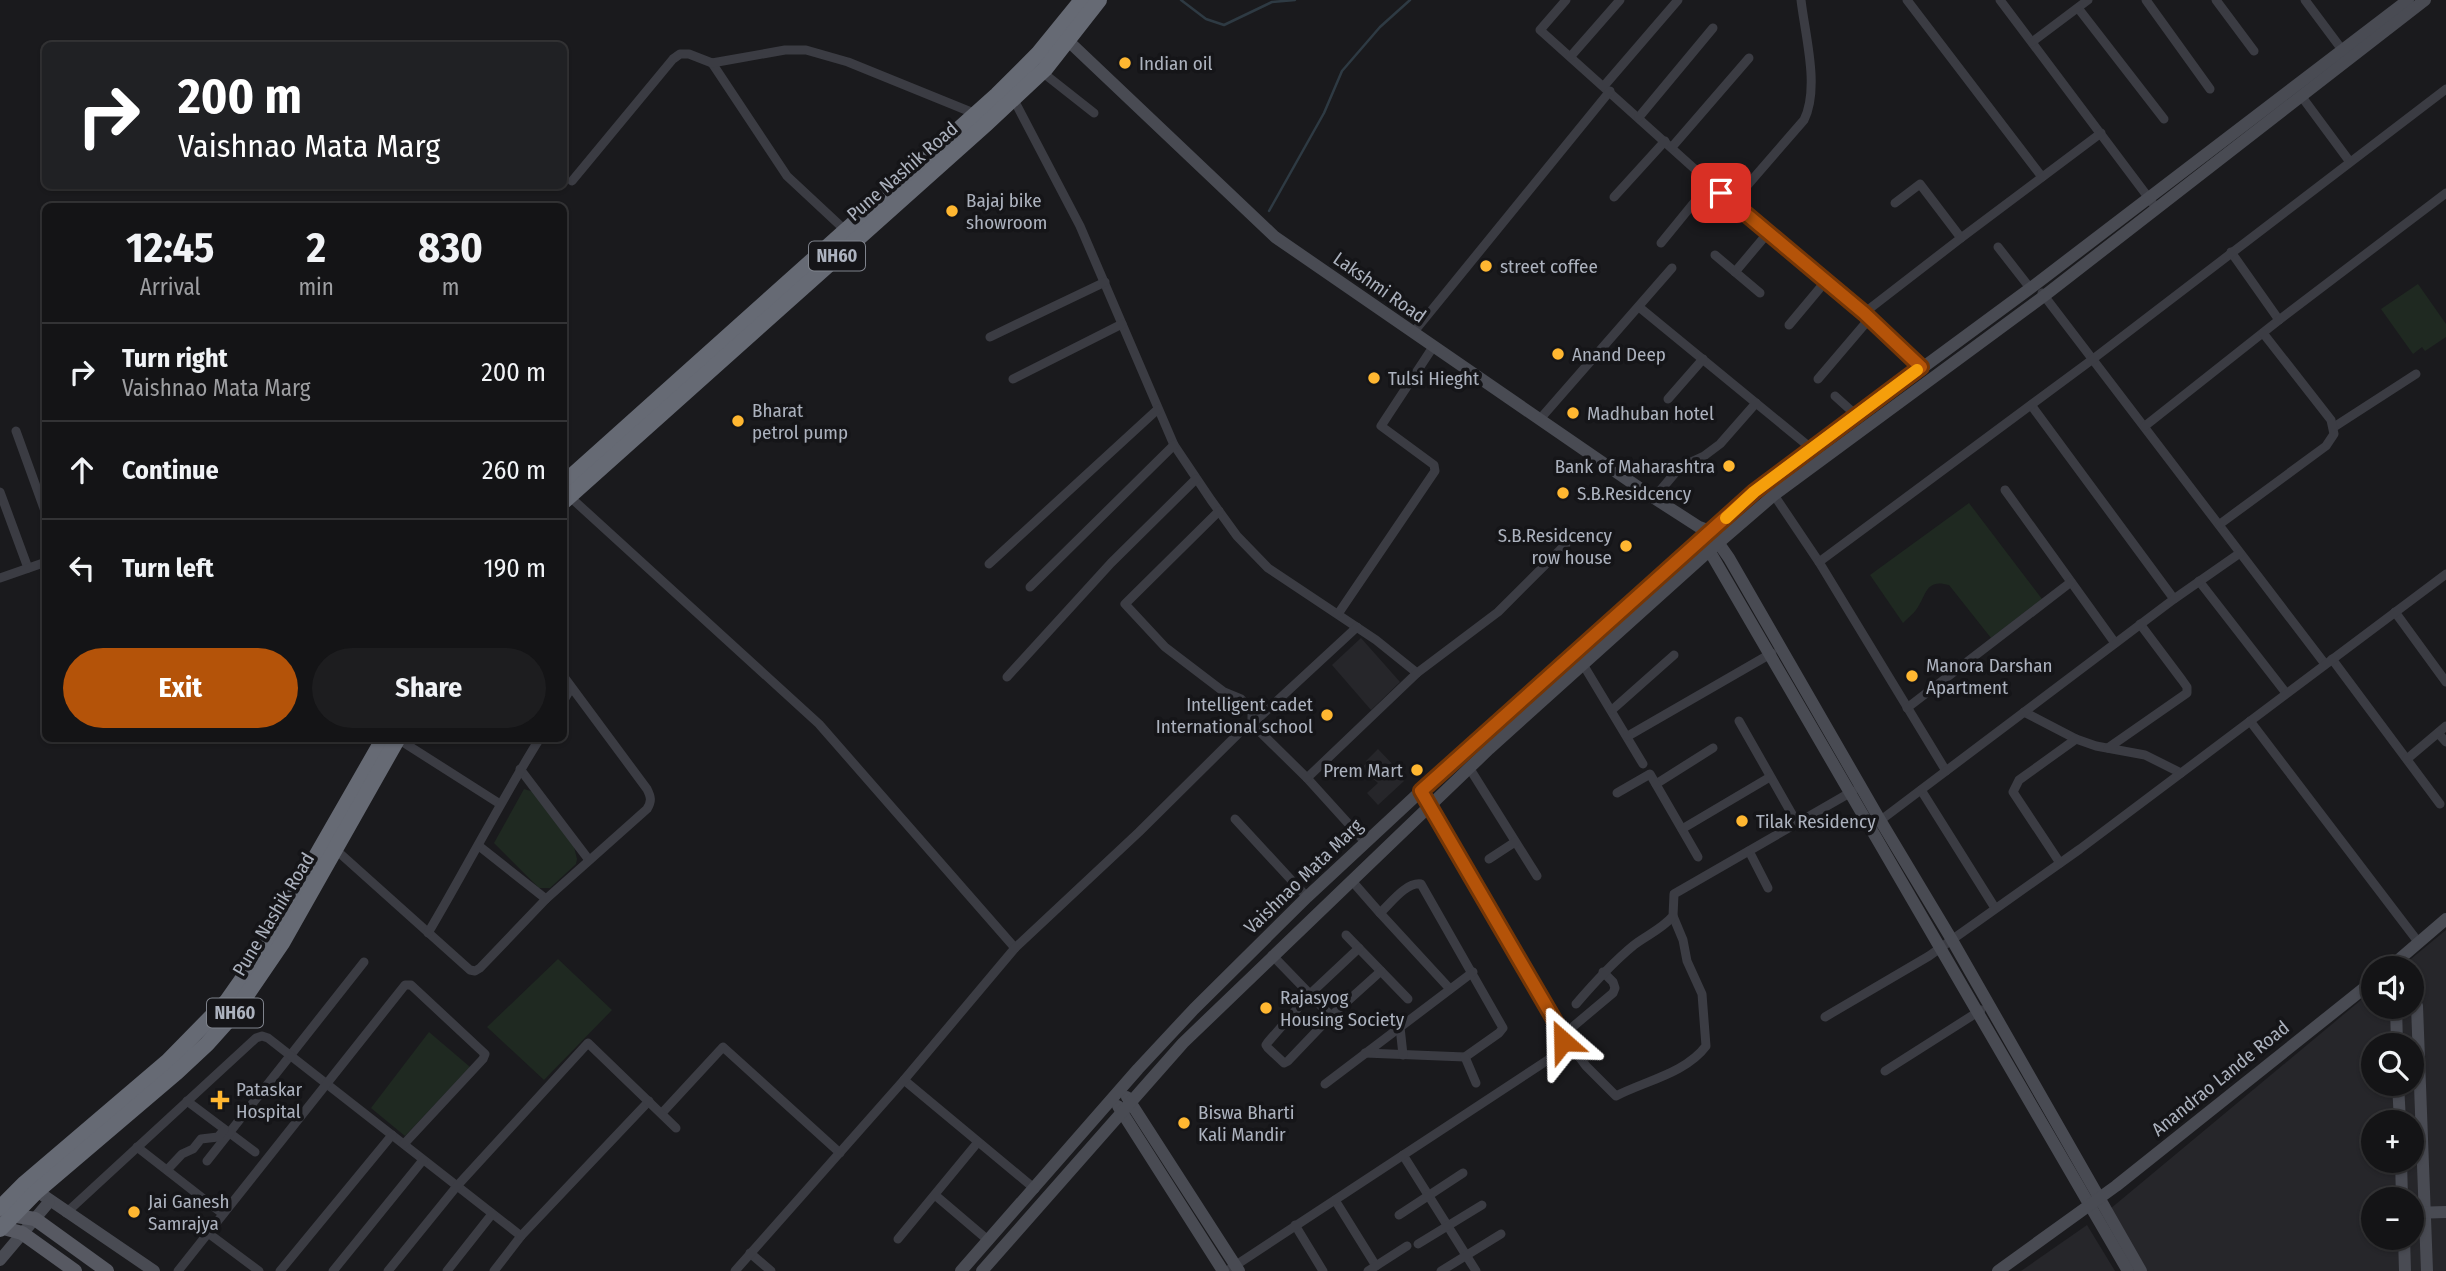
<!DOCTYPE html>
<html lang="en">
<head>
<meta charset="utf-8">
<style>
	body { margin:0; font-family:"Fira Sans Condensed",sans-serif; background:#1d1d1f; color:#f1f3f6; height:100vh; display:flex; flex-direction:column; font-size:26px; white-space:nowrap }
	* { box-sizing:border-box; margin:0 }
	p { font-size:23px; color:#9d9ea1 }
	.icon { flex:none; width:38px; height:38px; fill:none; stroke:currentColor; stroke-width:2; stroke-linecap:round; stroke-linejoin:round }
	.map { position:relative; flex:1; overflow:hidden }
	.panel { position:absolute; left:42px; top:203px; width:525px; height:539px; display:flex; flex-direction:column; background:#141416; border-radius:10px; box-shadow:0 2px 5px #0004,0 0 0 2px #333335 }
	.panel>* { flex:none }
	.top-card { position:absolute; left:42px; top:42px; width:525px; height:147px; border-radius:10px; box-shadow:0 2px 5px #0004,0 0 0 2px #333335; background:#202124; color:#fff; overflow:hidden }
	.fabs { position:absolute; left:2361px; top:956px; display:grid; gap:14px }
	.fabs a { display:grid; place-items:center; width:63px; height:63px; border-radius:50%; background:#141416; box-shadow:0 2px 5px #0004,0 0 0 2px #333335; font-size:35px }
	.pin { position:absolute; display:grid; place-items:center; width:60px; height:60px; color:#fff; margin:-30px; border-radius:14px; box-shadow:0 4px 10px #0006 }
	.me { position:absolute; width:77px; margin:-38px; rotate:335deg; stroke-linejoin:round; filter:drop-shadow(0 0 5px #0008) }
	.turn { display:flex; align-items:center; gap:24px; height:147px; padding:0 21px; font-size:32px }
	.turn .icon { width:91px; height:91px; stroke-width:2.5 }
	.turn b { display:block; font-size:49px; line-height:60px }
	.eta { display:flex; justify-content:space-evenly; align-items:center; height:119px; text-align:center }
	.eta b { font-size:42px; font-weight:700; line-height:49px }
	.cta { display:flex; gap:14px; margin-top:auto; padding:14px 21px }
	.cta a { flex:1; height:80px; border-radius:42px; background:#b45309; color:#fff; font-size:28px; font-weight:700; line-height:80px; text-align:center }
	.cta a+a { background:#1d1d1f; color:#f1f3f6 }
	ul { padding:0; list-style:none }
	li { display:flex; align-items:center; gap:21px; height:98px; padding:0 21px; border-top:2px solid #333335 }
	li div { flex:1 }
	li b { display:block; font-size:26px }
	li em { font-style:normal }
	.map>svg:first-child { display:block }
	.built { fill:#26262a; fill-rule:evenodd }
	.green { fill:#1f2921 }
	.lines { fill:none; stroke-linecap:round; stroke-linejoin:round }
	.stream { stroke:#2e3a43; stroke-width:2.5 }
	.street { stroke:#3b3c43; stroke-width:9 }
	.secondary { stroke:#494b53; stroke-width:12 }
	.primary { stroke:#575962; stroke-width:14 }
	.highway { stroke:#666a74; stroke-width:16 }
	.route-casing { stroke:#753606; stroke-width:18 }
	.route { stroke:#b45309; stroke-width:12 }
	.slow { stroke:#f59e0b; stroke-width:12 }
	.poi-dot { fill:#ffb731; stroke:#151518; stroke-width:2.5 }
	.labels { text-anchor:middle; stroke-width:7; stroke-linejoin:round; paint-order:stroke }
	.shield { fill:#151518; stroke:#7f838c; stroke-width:2 }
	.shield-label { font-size:18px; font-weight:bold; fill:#acb2be }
	.poi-label { font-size:19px; fill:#acb2be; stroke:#151518; text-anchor:start }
	.street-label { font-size:19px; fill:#acb2be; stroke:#151518 }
</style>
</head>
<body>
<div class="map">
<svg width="2446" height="1271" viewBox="0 0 2446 1271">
	<rect width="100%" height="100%" fill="#1a1a1d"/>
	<!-- built -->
	<g class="built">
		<path d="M 1361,638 L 1400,682 L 1371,710 L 1332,665 Z"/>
		<path d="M 1378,749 L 1398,770 L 1396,773 L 1404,781 L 1378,805 L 1367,793 L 1378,783 L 1361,768 L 1367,763 L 1366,761 Z"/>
		<path d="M 2446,930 L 2446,1271 L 2147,1271 L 2110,1209 L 2373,990 L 2373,1006 L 2412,1006 L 2412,968 L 2400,968 ZM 2373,1045 L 2412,1045 L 2412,1083 L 2373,1083 ZM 2373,1122 L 2412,1122 L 2412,1160 L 2373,1160 ZM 2373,1199 L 2412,1199 L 2412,1237 L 2373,1237 Z"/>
		<path d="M 2087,1225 L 2115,1271 L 2021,1271 Z"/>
	</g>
	<!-- green -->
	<g class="green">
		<path d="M 2418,284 L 2446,324 L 2446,337 L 2425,351 L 2422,347 L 2413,354 L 2381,309 Z"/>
		<path d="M 1969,503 L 2042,599 L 1991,638 L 1949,585 C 1925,578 1927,595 1916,610 C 1913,614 1907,619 1903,623 L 1870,575 Z"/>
		<path d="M 524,789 L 534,792 L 574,847 L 577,859 L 576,864 L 550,888 L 539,888 L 494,843 Z"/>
		<path d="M 558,959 L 612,1010 L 544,1080 L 487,1027 Z"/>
		<path d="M 429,1032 L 470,1067 L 405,1136 L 371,1108 Z"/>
	</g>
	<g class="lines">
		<!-- stream -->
		<g class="stream">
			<path d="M 1181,0 L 1206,19 L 1224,25 L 1272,2 L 1295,0"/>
			<path d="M 1269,211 L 1324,113 L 1342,71 L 1380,27 L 1410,0"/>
		</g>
		<!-- street -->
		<g class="street">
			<path d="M 1566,0 L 1540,30 L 1767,234 L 1864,313 L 1924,370"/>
			<path d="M 1907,0 L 2042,177"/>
			<path d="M 2000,0 L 2157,209"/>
			<path d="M 2146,0 L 2210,89"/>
			<path d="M 2216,0 L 2254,51"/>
			<path d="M 2305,0 L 2346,55"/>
			<path d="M 2078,8 L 2164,119"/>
			<path d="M 2032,42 L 2088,0"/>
			<path d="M 1571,56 L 1620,0"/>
			<path d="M 712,63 L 787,176 L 846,231"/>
			<path d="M 1042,72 L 1094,113"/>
			<path d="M 1604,86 L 1678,0"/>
			<path d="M 2302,97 L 2350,162"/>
			<path d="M 1013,98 L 1080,226 L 1174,445 L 1211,500 L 1237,536 L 1268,568 L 1376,640 L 1417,673"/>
			<path d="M 1639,117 L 1713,28"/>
			<path d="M 1672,147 L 1749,58"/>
			<path d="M 572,181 L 673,59 L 680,54 L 689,54 L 712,63 L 785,50 L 806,50 L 848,62 L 976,114"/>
			<path d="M 1614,197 L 1665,141"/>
			<path d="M 1732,203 L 1804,120 C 1820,88 1805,35 1801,0"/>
			<path d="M 1895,203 L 1920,184 L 1961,238"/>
			<path d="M 1661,243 L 1710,183"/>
			<path d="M 1998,247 L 2030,288"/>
			<path d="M 2231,252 L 2279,320"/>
			<path d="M 1715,255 L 1760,293"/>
			<path d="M 1735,272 L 1767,234"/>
			<path d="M 2042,293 L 2325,664"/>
			<path d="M 1639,307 L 1812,449"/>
			<path d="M 1864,313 L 1961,238 L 2101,133"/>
			<path d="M 1789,325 L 1825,282"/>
			<path d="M 1413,333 L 1610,91"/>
			<path d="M 990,337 L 1105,282"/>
			<path d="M 1013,379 L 1122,324"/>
			<path d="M 1818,379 L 1870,318"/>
			<path d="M 1835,396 L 1856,415"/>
			<path d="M 1668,399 L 1703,359"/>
			<path d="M 2031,405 L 2174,599"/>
			<path d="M 1540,419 L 1672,268"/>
			<path d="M 2145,426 L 2279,320 L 2446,193"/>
			<path d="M 2334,427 L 2416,374"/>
			<path d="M 16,431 L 46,514"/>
			<path d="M 2005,490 L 2115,643"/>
			<path d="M 0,492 L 28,568"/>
			<path d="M 1774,495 L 1819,562 L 1946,771"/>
			<path d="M 569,496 L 819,724 L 1015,948"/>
			<path d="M 1654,498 L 1680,467 L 1704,456 L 1720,444 L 1756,403"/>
			<path d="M 1219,511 L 1125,604 L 1165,647 L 1224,692 L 1241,699 L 1252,711 L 1252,724"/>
			<path d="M 2220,524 L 2326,446 L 2334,434 L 2331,420 L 2263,333"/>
			<path d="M 1819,562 L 2093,359 L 2446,89"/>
			<path d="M 989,564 L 1158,409"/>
			<path d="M 0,578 L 46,562"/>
			<path d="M 2199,581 L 2286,693"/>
			<path d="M 1030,587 L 1174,445"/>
			<path d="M 2395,612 L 2446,682"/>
			<path d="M 1338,614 L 1435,471 L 1434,465 L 1381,426 L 1433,347"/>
			<path d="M 2332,659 L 2440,804"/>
			<path d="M 1584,666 L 1643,764"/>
			<path d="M 1007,677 L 1111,563 L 1196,479"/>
			<path d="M 564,700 L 571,688"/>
			<path d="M 1907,708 L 2071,582"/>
			<path d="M 1612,710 L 1674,655"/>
			<path d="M 2024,712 L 2076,739 L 2096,746 L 2145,755 L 2181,773"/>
			<path d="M 1739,721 L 1797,823"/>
			<path d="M 2250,721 L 2419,943"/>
			<path d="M 1252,724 L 1357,627"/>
			<path d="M 2438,733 L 2446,742"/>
			<path d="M 1628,736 L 1772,653"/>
			<path d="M 398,739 L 500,804"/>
			<path d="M 2108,748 L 2187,693 L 2187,687 L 2182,680 L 2140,624"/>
			<path d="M 2407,759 L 2446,726"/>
			<path d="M 520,769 L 589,860"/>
			<path d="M 1470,769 L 1537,876"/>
			<path d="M 1656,784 L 1713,748"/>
			<path d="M 1921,790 L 1995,908"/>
			<path d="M 1617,793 L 1650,774 L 1698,857"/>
			<path d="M 1235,819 L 1307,897"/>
			<path d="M 1877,823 L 2174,599 L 2240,553"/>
			<path d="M 1682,829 L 1770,777"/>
			<path d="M 1365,842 L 1307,778 L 1417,673 L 1498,612 L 1566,544"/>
			<path d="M 479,846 L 546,899"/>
			<path d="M 335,849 L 470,970 L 475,971 L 480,968 L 546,899 L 647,809 C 652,801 651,797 647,789 L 564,677"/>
			<path d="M 1749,851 L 1768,888"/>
			<path d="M 1489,859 L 1515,842"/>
			<path d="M 2060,863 L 2013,792 L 2019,780 L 2076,739"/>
			<path d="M 1352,881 L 1380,913 C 1391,903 1406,882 1421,884 L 1503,1028 L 1499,1033 L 1465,1057 L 1365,1053"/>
			<path d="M 1380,913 L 1450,989"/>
			<path d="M 428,933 C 466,869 500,802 540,738"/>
			<path d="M 1346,935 L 1408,999"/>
			<path d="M 1359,948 L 1310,994 L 1268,1042 L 1266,1045 L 1268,1048 L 1284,1063 L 1288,1061 L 1331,1016 L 1381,971"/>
			<path d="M 1272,955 L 1331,1016"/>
			<path d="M 1603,972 L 1613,982 L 1615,988 L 1613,993 L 1563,1035 L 1586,1066 L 1616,1096 C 1645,1081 1686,1073 1706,1046 L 1702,994 L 1687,961 L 1683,940 L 1673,916"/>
			<path d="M 1576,1004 C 1594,983 1612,963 1634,945 C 1647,935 1662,929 1673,916 L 1674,894 L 1853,791"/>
			<path d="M 1825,1017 L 1929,956 L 2080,849 L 2446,574"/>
			<path d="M 1400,1027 L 1403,1055"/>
			<path d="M 1465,1057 L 1476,1083"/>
			<path d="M 1885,1071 L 1981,1010"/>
			<path d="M 904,1080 L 1035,1189"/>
			<path d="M 1325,1084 L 1473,972"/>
			<path d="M 187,1101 L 255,1152"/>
			<path d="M 662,1113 L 723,1047 L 840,1153"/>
			<path d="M 137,1147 L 223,1214"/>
			<path d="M 1403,1155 L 1476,1271"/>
			<path d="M 207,1161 L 364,962"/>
			<path d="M 167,1170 L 182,1154 L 193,1149 L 201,1139 L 218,1137 L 224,1130"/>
			<path d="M 935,1195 L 989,1241"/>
			<path d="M 1335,1200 L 1376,1266"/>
			<path d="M 66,1213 L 256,1038 L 262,1036 L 268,1038 L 521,1236 L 494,1271"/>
			<path d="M 1399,1215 L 1463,1173"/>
			<path d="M 1295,1225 L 1323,1271"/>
			<path d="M 208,1233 L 259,1271"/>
			<path d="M 521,1236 L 649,1101"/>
			<path d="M 898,1239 L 978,1142"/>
			<path d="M 1418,1244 L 1482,1205"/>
			<path d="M 750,1253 L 771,1271"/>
			<path d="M 178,1271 L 405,985 L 411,985 L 485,1054 L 483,1059 L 404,1144"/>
			<path d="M 280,1271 L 392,1135"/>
			<path d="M 333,1271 L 423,1160"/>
			<path d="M 388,1271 L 457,1186 L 588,1043 L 676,1128"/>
			<path d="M 447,1271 L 492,1214"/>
			<path d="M 735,1271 L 904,1080 L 1015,948 L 1139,832 L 1243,729 L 1252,724 L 1307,778"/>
			<path d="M 1227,1271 L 1557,1054 L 1562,1047 L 1563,1035 L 1421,791"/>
			<path d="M 1368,1271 L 1407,1246"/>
			<path d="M 1441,1271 L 1501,1234"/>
		</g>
		<!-- secondary -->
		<g class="secondary">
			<path d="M 1062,35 L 1275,237 L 1654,498 L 1699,527 L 1710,531 L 1729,558 L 1880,820 L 1952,940 L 2141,1271"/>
			<path d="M 1706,545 L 2128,1271"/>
			<path d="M 2389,968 L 2446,919"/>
			<path d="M 2412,994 L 2417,1006 L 2427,1271"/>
			<path d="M 2396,1006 L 2397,1045"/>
			<path d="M 2398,1083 L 2400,1122"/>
			<path d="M 1127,1097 L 1239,1271"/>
			<path d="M 1118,1106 L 1223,1271"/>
			<path d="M 2401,1160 L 2402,1199"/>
			<path d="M 31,1187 L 154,1271"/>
			<path d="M 2412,1213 L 2446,1212"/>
			<path d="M 2404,1237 L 2405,1271"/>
			<path d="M 0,1260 L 49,1202"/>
			<path d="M 961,1271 L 1138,1069 L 1194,1009 L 1307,897 L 1421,791 L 1754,492 L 2036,284 L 2408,0"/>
			<path d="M 982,1271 L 1183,1043 L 1489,749 L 1709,551 L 1774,495 L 2044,296 L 2425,0"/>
			<path d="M 1998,1271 L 2116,1186 L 2373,981"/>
		</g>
		<!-- primary -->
		<g class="primary">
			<path d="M 5,1214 L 35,1219 L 107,1271"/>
			<path d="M 0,1227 L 22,1233 L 75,1271"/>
		</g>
		<!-- highway -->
		<g class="highway">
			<path d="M 564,483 L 997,95 L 1038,54 L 1082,0"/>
			<path d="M 564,501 L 986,124 L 1045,69 L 1099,0"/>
			<path d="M 0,1208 L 25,1183 L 168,1061 L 227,1001 L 260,954 L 384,738"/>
			<path d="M 0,1229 L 36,1192 L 177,1072 L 207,1044 L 233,1015 L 282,943 L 398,738"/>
		</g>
	</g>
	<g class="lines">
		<!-- route casing -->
		<g class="route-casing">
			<path id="route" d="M 1563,1041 L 1563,1035 L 1552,1016 L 1421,791 L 1754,492 L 1921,367 L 1864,313 L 1721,193"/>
		</g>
		<!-- route -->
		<use href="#route" class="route"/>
		<!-- slow -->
		<path class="slow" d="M 1726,518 L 1754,492 L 1917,370"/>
	</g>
	<!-- markers -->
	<g class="poi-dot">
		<circle cx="1125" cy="63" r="7"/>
		<circle cx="952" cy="211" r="7"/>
		<circle cx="1486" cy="266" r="7"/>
		<circle cx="1558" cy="354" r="7"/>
		<circle cx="1374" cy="378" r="7"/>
		<circle cx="1573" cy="413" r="7"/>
		<circle cx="738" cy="421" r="7"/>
		<circle cx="1729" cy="466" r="7"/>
		<circle cx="1563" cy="493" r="7"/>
		<circle cx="1626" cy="546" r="7"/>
		<circle cx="1912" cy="676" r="7"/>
		<circle cx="1327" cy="715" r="7"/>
		<circle cx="1417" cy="770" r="7"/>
		<circle cx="1742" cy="821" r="7"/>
		<circle cx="1266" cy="1008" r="7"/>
		<path d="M216.5 1089.5h7v7h7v7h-7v7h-7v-7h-7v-7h7z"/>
		<circle cx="1184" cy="1123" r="7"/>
		<circle cx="134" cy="1212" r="7"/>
	</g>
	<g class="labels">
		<!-- shield labels -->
		<g class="shield">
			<rect x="809" y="241.5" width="56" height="29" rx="5"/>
			<rect x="207" y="998.5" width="56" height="29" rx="5"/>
		</g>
		<g class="shield-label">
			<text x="837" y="262">NH60</text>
			<text x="235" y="1019">NH60</text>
		</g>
		<!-- poi labels -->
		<g class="poi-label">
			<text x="1139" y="70">Indian oil</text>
			<text x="966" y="207">Bajaj bike<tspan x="966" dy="22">showroom</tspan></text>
			<text x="1500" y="273">street coffee</text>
			<text x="1572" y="361">Anand Deep</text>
			<text x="1388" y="385">Tulsi Hieght</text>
			<text x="752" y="417">Bharat<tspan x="752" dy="22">petrol pump</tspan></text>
			<text x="1587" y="420">Madhuban hotel</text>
			<text x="1715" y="473" text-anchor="end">Bank of Maharashtra</text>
			<text x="1577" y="500">S.B.Residcency</text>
			<text x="1612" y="542" text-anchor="end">S.B.Residcency<tspan x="1612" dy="22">row house</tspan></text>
			<text x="1926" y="672">Manora Darshan<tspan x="1926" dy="22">Apartment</tspan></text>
			<text x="1313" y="711" text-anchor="end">Intelligent cadet<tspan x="1313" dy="22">International school</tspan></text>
			<text x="1403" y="777" text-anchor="end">Prem Mart</text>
			<text x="1756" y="828">Tilak Residency</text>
			<text x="1280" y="1004">Rajasyog<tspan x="1280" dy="22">Housing Society</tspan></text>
			<text x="236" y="1096">Pataskar<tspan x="236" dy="22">Hospital</tspan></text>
			<text x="1198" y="1119">Biswa Bharti<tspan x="1198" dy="22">Kali Mandir</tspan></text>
			<text x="148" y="1208">Jai Ganesh<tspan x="148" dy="22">Samrajya</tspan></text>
		</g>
		<!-- street labels -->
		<g class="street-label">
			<text transform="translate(902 171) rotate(-41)" y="7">Pune Nashik Road</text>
			<text transform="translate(1380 287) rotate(35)" y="7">Lakshmi Road</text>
			<text transform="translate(1303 876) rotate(-44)" y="7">Vaishnao Mata Marg</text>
			<text transform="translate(273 914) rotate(-59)" y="7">Pune Nashik Road</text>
			<text transform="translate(2220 1078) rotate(-39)" y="7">Anandrao Lande Road</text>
		</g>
	</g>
</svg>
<div class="fabs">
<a><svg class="icon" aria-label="sound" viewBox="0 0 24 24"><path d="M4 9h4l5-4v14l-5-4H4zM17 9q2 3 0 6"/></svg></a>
<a><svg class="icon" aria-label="search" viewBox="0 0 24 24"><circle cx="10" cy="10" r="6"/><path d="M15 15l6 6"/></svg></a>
<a>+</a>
<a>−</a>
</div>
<div class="pin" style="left:1721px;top:193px;background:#d93025"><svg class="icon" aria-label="arrive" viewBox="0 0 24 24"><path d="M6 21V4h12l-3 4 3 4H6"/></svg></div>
<svg class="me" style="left:1563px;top:1041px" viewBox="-20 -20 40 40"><path d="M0-17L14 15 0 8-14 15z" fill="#b45309" stroke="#fff" stroke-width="4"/></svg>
<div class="top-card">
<div class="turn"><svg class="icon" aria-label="right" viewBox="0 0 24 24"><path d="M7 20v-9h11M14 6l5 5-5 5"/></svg><div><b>200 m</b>Vaishnao Mata Marg</div></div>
</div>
<section class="panel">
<div class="eta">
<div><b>12:45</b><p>Arrival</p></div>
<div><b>2</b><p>min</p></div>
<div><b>830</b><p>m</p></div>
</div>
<ul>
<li><svg class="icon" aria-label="right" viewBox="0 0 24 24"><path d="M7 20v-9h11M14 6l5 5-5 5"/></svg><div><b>Turn right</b><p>Vaishnao Mata Marg</p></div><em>200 m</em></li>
<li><svg class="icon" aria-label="ahead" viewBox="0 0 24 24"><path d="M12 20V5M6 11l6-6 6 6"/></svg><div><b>Continue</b></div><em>260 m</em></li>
<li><svg class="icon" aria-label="left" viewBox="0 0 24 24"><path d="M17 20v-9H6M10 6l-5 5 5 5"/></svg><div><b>Turn left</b></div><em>190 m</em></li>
</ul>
<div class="cta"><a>Exit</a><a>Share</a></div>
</section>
</div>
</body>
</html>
